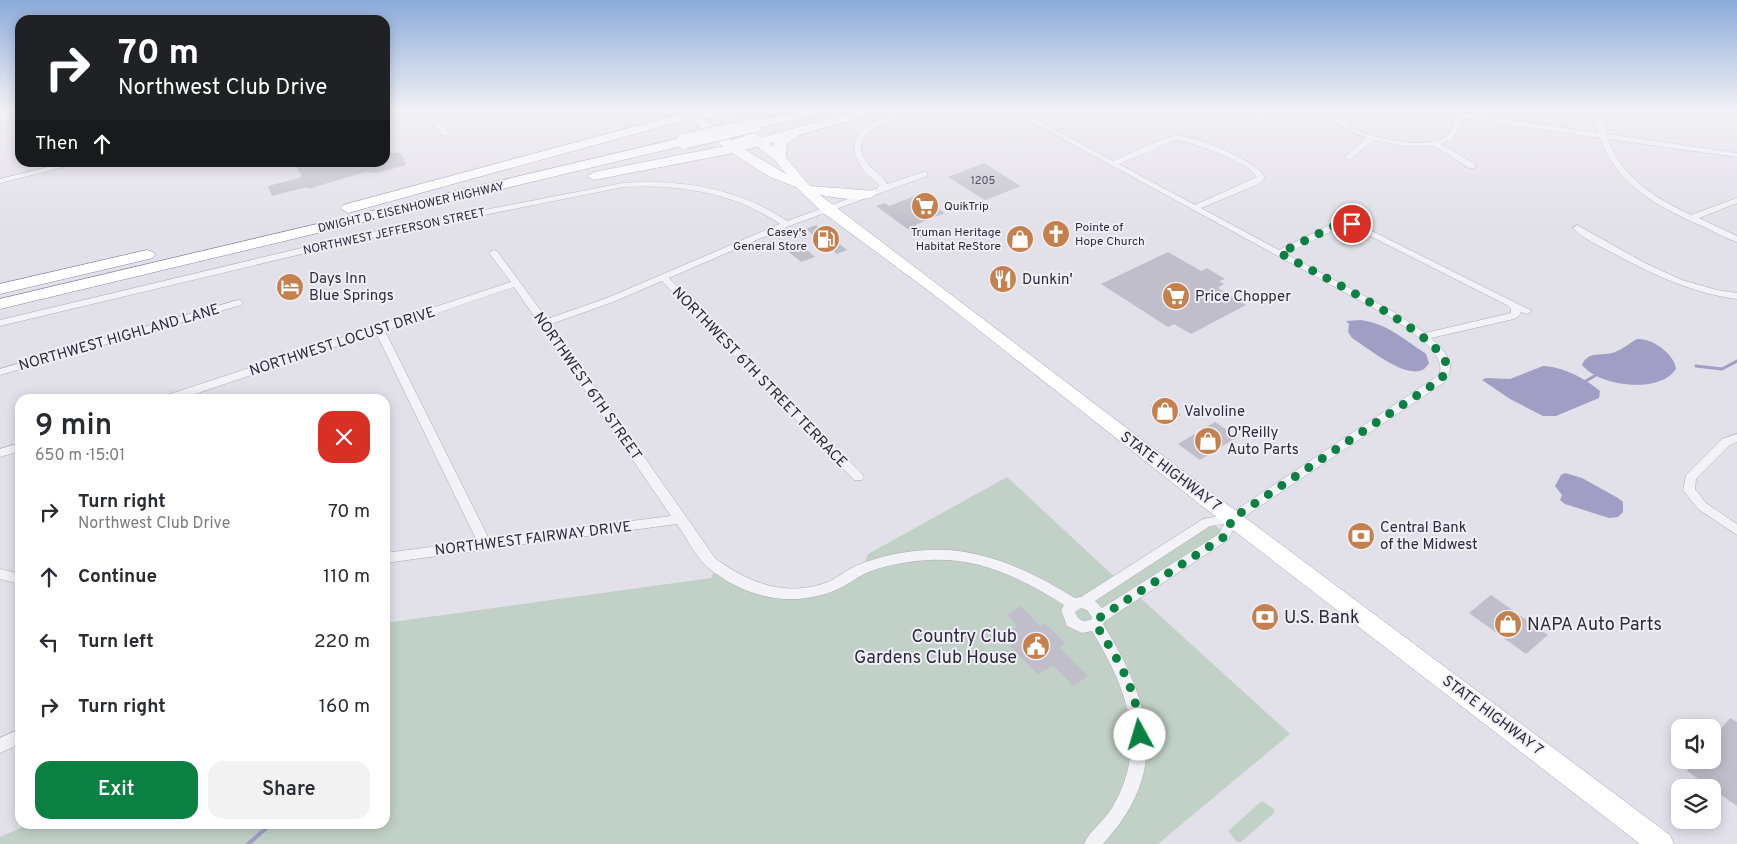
<!DOCTYPE html>
<html lang="en">
<head>
<meta charset="utf-8">
<style>
	body { margin:0; font-family:Overpass,sans-serif; background:#f2f2f3; color:#2b2b33; height:100vh; display:flex; flex-direction:column; font-size:19px; white-space:nowrap }
	* { box-sizing:border-box; margin:0 }
	p { font-size:16px; color:#7c7c81 }
	.icon { flex:none; width:28px; height:28px; fill:none; stroke:currentColor; stroke-width:2; stroke-linecap:round; stroke-linejoin:round }
	.map { position:relative; flex:1; overflow:hidden }
	.panel { position:absolute; left:15px; top:394px; width:375px; height:435px; display:flex; flex-direction:column; background:#fff; border-radius:15px; box-shadow:0 2px 12px #0003 }
	.panel>* { flex:none }
	.hud { position:absolute; left:15px; top:15px; width:375px; height:152px; border-radius:15px; box-shadow:0 2px 12px #0003; background:#202124; color:#fff; overflow:hidden }
	.tools { position:absolute; left:1671px; top:719px; display:grid; gap:10px }
	.tools a { display:grid; place-items:center; width:50px; height:50px; border-radius:10px; background:#fff; box-shadow:0 2px 12px #0003; font-size:25px }
	.pin { position:absolute; display:grid; place-items:center; width:42px; height:42px; color:#fff; margin:-21px; border:2px solid #fff; border-radius:50%; box-shadow:0 1px 5px #0007 }
	.me { position:absolute; width:55px; margin:-28px; rotate:354deg; stroke-linejoin:round; filter:drop-shadow(0 0 4px #0008) }
	.turn { display:flex; align-items:center; gap:18px; height:105px; padding:0 20px; font-size:22px }
	.turn .icon { width:65px; height:65px; stroke-width:2.5 }
	.turn b { display:block; font-size:35px; line-height:42px }
	.then { display:flex; align-items:center; height:48px; padding:0 20px; background:#0003; gap:10px; font-size:19px }
	.round { display:grid; place-items:center; flex:none; width:52px; height:52px; border-radius:15px; background:#f2f2f3 }
	.head { display:flex; align-items:center; justify-content:space-between; height:85px; padding:0 20px }
	h1 { font-size:30px; font-weight:600; line-height:38px }
	.primary-button { display:flex; gap:10px; margin-top:auto; padding:10px 20px }
	.primary-button a { flex:1; height:58px; border-radius:15px; background:#0b8043; color:#fff; font-size:20px; font-weight:600; line-height:58px; text-align:center }
	.primary-button a+a { background:#f2f2f3; color:#2b2b33 }
	ul { padding:0; list-style:none }
	li { display:flex; align-items:center; gap:15px; height:65px; padding:0 20px }
	li div { flex:1 }
	li b { display:block; font-size:19px }
	li em { font-style:normal }
	.map>svg:first-child { display:block }
	.green { fill:#c2d1c7 }
	.water { fill:#a19ec6 }
	.lines { fill:none; stroke-linecap:round; stroke-linejoin:round }
	.stream-far1 { stroke:#a19ec6; stroke-width:3 }
	.stream { stroke:#a19ec6; stroke-width:4 }
	.building { fill:#c0beca }
	.street-casing { stroke:#aca9b5; stroke-width:1 }
	.primary-casing { stroke:#a4a0b3; stroke-width:1 }
	.highway-casing { stroke:#8d899e; stroke-width:1 }
	.street { fill:#f3f3f7; fill-rule:evenodd }
	.primary { fill:#fff; fill-rule:evenodd }
	.highway { fill:#fff; fill-rule:evenodd }
	.highway-bridge-casing { stroke:#8d899e; stroke-width:16; stroke-linecap:butt }
	.highway-bridge { stroke:#fff; stroke-width:15 }
	.route { stroke:#0b8043; stroke-width:9; stroke-dasharray:0 16.2 }
	.labels { text-anchor:middle; stroke-width:4; stroke-linejoin:round; paint-order:stroke }
	.far-number-label { font-size:11px; fill:#524f61 }
	.far-poi-label { font-size:12px; fill:#2e2a3e; stroke:#f0eff6; text-anchor:start }
	.far-street-label { font-size:12px; fill:#2e2a3e; stroke:#f0eff6 }
	.poi-label { font-size:15px; fill:#2e2a3e; stroke:#f0eff6; text-anchor:start }
	.street-label { font-size:15px; fill:#2e2a3e; stroke:#f0eff6 }
	.near-poi-label { font-size:18px; fill:#2e2a3e; stroke:#f0eff6; text-anchor:start }
</style>
</head>
<body>
<div class="map">
<svg width="1737" height="844" viewBox="0 0 1737 844">
	<rect width="100%" height="100%" fill="#e2e0e8"/>
	<!-- green -->
	<g class="green">
		<path d="M 1007,477 L 1118,580 L 1205,517 L 1225,533 L 1136,594 L 1290,734 L 1158,844 L 0,844 L 0,837 L 29,824 L 385,824 L 385,623 L 711,578 L 716,567 L 725,574 L 799,595 L 862,569 L 868,554 Z"/>
		<path d="M 1262,801 L 1274,809 L 1274,813 L 1241,842 L 1237,842 L 1228,831 Z"/>
	</g>
	<!-- water -->
	<g class="water">
		<path d="M 1361,320 C 1388,324 1405,340 1426,354 L 1429,363 C 1416,389 1367,347 1352,338 L 1348,332 L 1349,324 L 1346,321 Z"/>
		<path d="M 1637,339 C 1652,338 1674,353 1676,369 C 1660,394 1600,387 1582,365 C 1588,350 1603,357 1615,352 C 1623,349 1630,343 1637,339 Z"/>
		<path d="M 1543,366 C 1563,367 1585,378 1600,391 L 1599,398 L 1556,416 L 1543,416 L 1510,399 L 1482,380 L 1486,378 L 1510,379 Z"/>
		<path d="M 1565,473 L 1582,478 L 1618,498 L 1623,502 L 1623,512 L 1618,517 L 1609,518 L 1565,504 L 1560,500 L 1562,495 L 1555,486 L 1561,475 Z"/>
	</g>
	<g class="lines">
		<!-- stream-far1 -->
		<g class="stream-far1">
			<path d="M 1696,366 L 1722,369 L 1737,361"/>
			<path d="M 1586,381 L 1596,375"/>
		</g>
		<!-- stream -->
		<path class="stream" d="M 248,844 L 271,824"/>
	</g>
	<!-- building -->
	<g class="building">
		<path d="M 385,152 L 400,153 L 405,160 L 402,162 L 406,162 L 406,165 L 376,173 L 365,172 L 308,189 L 307,187 L 272,196 L 268,186 L 302,177 L 297,167 L 313,162 L 385,162 Z"/>
		<path d="M 984,163 L 1021,186 L 985,200 L 948,177 Z"/>
		<path d="M 917,195 L 945,213 L 915,225 L 929,234 L 920,238 L 876,206 L 885,203 L 889,206 Z"/>
		<path d="M 816,225 L 847,250 L 837,254 L 806,229 Z"/>
		<path d="M 797,242 L 807,247 L 807,250 L 815,257 L 801,262 L 783,247 Z"/>
		<path d="M 1168,252 L 1201,271 L 1207,268 L 1225,279 L 1219,281 L 1224,284 L 1218,288 L 1246,305 L 1191,334 L 1174,324 L 1168,327 L 1101,284 Z"/>
		<path d="M 1008,273 L 1016,278 L 1000,286 L 991,280 Z"/>
		<path d="M 1160,400 L 1181,415 L 1170,421 L 1150,406 Z"/>
		<path d="M 1215,422 L 1237,437 L 1200,460 L 1178,444 Z"/>
		<path d="M 1491,595 L 1548,635 L 1526,654 L 1469,613 Z"/>
		<path d="M 1021,606 L 1040,626 L 1045,623 L 1065,643 L 1059,647 L 1088,676 L 1073,686 L 1053,665 L 1038,675 L 1010,646 L 1018,641 L 1009,632 L 1017,626 L 1007,615 Z"/>
		<path d="M 1730,718 L 1737,722 L 1737,806 L 1687,771 L 1695,760 L 1712,760 L 1712,739 Z"/>
	</g>
	<g class="lines">
		<!-- street casing -->
		<g class="street-casing">
			<g id="street">
				<path d="M 422,110 L 429,110 L 448,131 L 448,135 L 442,135 Z"/>
				<path d="M 908,110 L 919,110 C 903,121 847,125 864,158 C 870,169 881,174 887,184 L 924,172 L 927,172 L 927,176 L 789,226 L 669,278 L 862,474 L 864,477 L 862,480 L 854,480 L 662,281 L 613,302 L 551,324 L 715,558 C 748,583 787,598 828,582 C 839,577 847,569 858,565 C 880,556 905,551 929,550 C 982,547 1030,571 1075,598 L 1081,597 L 1203,519 L 1230,514 L 1439,375 C 1449,353 1403,326 1388,316 L 1010,110 L 1018,110 L 1113,161 C 1129,154 1159,139 1174,136 C 1190,133 1261,162 1265,178 L 1259,184 L 1201,208 L 1279,250 L 1338,221 L 1352,221 L 1532,311 L 1527,314 L 1521,312 L 1519,316 L 1514,319 L 1431,338 C 1446,352 1457,363 1445,382 L 1238,521 L 1228,540 L 1105,621 L 1103,624 C 1151,702 1171,770 1103,844 L 1084,844 C 1090,830 1104,821 1112,808 C 1149,744 1127,689 1092,631 L 1082,633 L 1067,626 L 1061,610 L 1064,605 C 1023,579 980,557 929,560 C 909,561 885,565 866,573 C 856,578 847,585 836,590 C 800,605 761,601 727,581 C 720,576 711,571 705,565 C 694,553 686,537 677,524 L 385,563 L 385,553 L 477,541 L 376,333 L 180,399 L 163,399 L 164,396 L 511,282 L 489,253 L 494,250 L 497,251 L 547,319 L 607,298 L 780,224 C 733,192 679,184 623,187 L 356,241 L 0,326 L 0,320 L 356,235 L 623,183 C 681,179 738,188 787,221 L 878,188 L 879,184 C 873,179 866,175 862,168 C 837,130 879,118 908,110 ZM 1176,140 C 1194,143 1249,162 1257,177 L 1195,205 L 1119,164 ZM 1342,226 L 1350,226 L 1507,305 L 1511,309 L 1511,313 L 1425,333 L 1394,312 L 1286,254 ZM 514,287 L 671,516 L 489,539 L 385,331 ZM 1224,524 L 1219,534 L 1102,608 L 1095,601 L 1210,526 ZM 1081,608 L 1087,610 L 1092,617 L 1091,620 L 1083,621 L 1078,618 L 1075,612 Z"/>
				<path d="M 1259,110 L 1268,110 L 1262,114 L 1261,120 L 1255,120 L 1255,113 Z"/>
				<path d="M 1323,110 C 1336,110 1343,123 1355,129 C 1375,139 1430,151 1448,135 C 1454,129 1455,118 1458,110 L 1464,110 L 1464,113 L 1599,133 L 1596,126 C 1601,116 1611,110 1622,110 L 1606,121 L 1604,126 L 1607,134 L 1737,153 L 1737,157 L 1608,139 C 1622,178 1655,198 1691,215 L 1737,198 L 1737,203 L 1699,218 L 1737,236 L 1737,242 C 1725,238 1713,231 1702,226 C 1658,207 1617,185 1600,138 L 1463,118 C 1459,130 1455,140 1441,144 L 1475,164 L 1475,168 L 1469,168 L 1434,146 L 1404,146 L 1374,140 L 1349,160 L 1345,158 L 1346,156 L 1367,138 L 1344,128 Z"/>
				<path d="M 68,162 L 84,162 L 0,183 L 0,179 Z"/>
				<path d="M 1577,225 L 1645,263 L 1682,280 L 1717,290 L 1737,293 L 1737,299 C 1691,293 1652,274 1611,252 C 1598,245 1583,239 1573,228 Z"/>
				<path d="M 238,300 L 241,301 L 243,303 L 241,305 L 0,375 L 0,369 Z"/>
				<path d="M 1737,434 L 1737,442 L 1730,445 L 1696,479 L 1695,489 L 1706,503 L 1737,524 L 1737,535 L 1698,509 L 1683,490 L 1686,475 L 1722,439 Z"/>
				<path d="M 20,443 L 20,451 L 0,457 L 0,449 Z"/>
				<path d="M 0,569 L 20,574 L 20,584 L 0,579 Z"/>
				<path d="M 20,729 L 20,744 L 0,753 L 0,738 Z"/>
			</g>
		</g>
		<!-- primary casing -->
		<g class="primary-casing">
			<path id="primary" d="M 680,110 L 692,110 L 734,143 L 786,174 L 775,160 L 710,110 L 723,110 L 783,154 L 810,186 L 875,191 L 876,194 C 868,204 833,197 820,195 L 1220,499 L 1670,835 L 1674,844 L 1640,844 L 1206,509 L 933,294 L 822,212 L 796,187 L 770,177 L 726,149 Z"/>
		</g>
		<!-- highway casing -->
		<g class="highway-casing">
			<g id="highway">
				<path d="M 696,110 L 716,112 L 723,116 L 716,120 L 698,117 L 671,124 L 348,213 L 340,208 L 343,205 Z"/>
				<path d="M 805,110 L 827,110 L 826,113 L 754,129 L 747,125 L 749,122 Z"/>
				<path d="M 858,110 L 877,110 L 876,113 L 799,135 L 787,144 L 786,157 L 779,161 L 772,157 L 774,142 C 759,147 744,150 728,154 L 594,180 L 587,176 L 594,172 L 725,146 L 730,145 L 731,140 L 747,136 L 753,140 Z"/>
				<path d="M 685,137 L 692,141 L 690,144 L 0,309 L 0,299 Z"/>
				<path d="M 147,250 L 153,252 L 155,255 L 153,258 L 0,294 L 0,284 Z"/>
			</g>
		</g>
		<!-- street -->
		<use href="#street" class="street"/>
		<!-- primary -->
		<use href="#primary" class="primary"/>
		<!-- highway -->
		<use href="#highway" class="highway"/>
		<!-- highway-bridge casing -->
		<g class="highway-bridge-casing">
			<path id="highway-bridge" d="M 685,141 L 754,125"/>
		</g>
		<!-- highway-bridge -->
		<use href="#highway-bridge" class="highway-bridge"/>
	</g>
	<!-- sky -->
	<linearGradient id="sky" x2="0" y2="1"><stop stop-color="#8babda"/><stop offset="0.48" stop-color="#f2f1f5"/><stop offset="1" stop-color="#f2f1f5" stop-opacity="0"/></linearGradient>
	<rect width="1737" height="228" fill="url(#sky)"/>
	<g class="lines">
		<!-- route -->
		<path class="route" d="M 1140,735 C 1139,693 1118,659 1096,625 L 1099,618 L 1224,537 L 1233,518 L 1440,380 C 1444,375 1448,370 1446,363 C 1434,330 1313,272 1280,253 L 1336,225 L 1352,224"/>
	</g>
	<!-- icons -->
	<defs>
		<g id="supermarket-disc" transform="scale(1.4375)"><circle r="9.5" fill="#c4814e" stroke="#f0eff6"/><path d="M-6-5.5h2.5l.6 2H6L4.5 2H-2.5L-4.4-4H-6ZM-1.5 3.2a1.3 1.3 0 1 0 .1 0ZM3 3.2a1.3 1.3 0 1 0 .1 0Z" fill="#fff"/></g>
		<g id="church-disc" transform="scale(1.4375)"><circle r="9.5" fill="#c4814e" stroke="#f0eff6"/><path d="M-1.2-6h2.4v3.5h3.3v2.4h-3.3V6h-2.4V-.1h-3.3v-2.4h3.3Z" fill="#fff"/></g>
		<g id="fuel-disc" transform="scale(1.4375)"><circle r="9.5" fill="#c4814e" stroke="#f0eff6"/><path d="M-5.5-6h7V0h2V4h1.3V-2.5L3-4.5l.8-.8L6-3V5H2.5V1h-1V6h-7ZM-4.2-4.7v3.2H.2V-4.7Z" fill="#fff"/></g>
		<g id="shop-disc" transform="scale(1.4375)"><circle r="9.5" fill="#c4814e" stroke="#f0eff6"/><path d="M-5-2.5h2.3a2.7 3.5 0 0 1 5.4 0H5L5.5 6h-11ZM-1.5-2.5h3a1.5 2.3 0 0 0-3 0Z" fill="#fff"/></g>
		<g id="restaurant-disc" transform="scale(1.4375)"><circle r="9.5" fill="#c4814e" stroke="#f0eff6"/><path d="M-5-6h1v4h1v-4h1v4h1v-4h1v5L-1.5 .5V6h-2V.5L-5-1ZM5-6V6H3V1.5H1.5Q1.5-4 5-6Z" fill="#fff"/></g>
		<g id="hotel-disc" transform="scale(1.4375)"><circle r="9.5" fill="#c4814e" stroke="#f0eff6"/><path d="M-6-4.5h1.5V1H6V5H4.5V3h-9V5H-6ZM-4 0a1.8 1.8 0 1 1 3.6 0ZM.5 0V-2.5h3Q6-2.5 6 0Z" fill="#fff"/></g>
		<g id="bank-disc" transform="scale(1.4375)"><circle r="9.5" fill="#c4814e" stroke="#f0eff6"/><path d="M-6-4H6V4H-6ZM0-2.3a2.3 2.3 0 1 0 0 4.6a2.3 2.3 0 1 0 0-4.6Z" fill="#fff"/></g>
		<g id="civic-disc" transform="scale(1.4375)"><circle r="9.5" fill="#c4814e" stroke="#f0eff6"/><path d="M-.6-6.5H3V-4.5H.6V-3L4-1V1h2V6H-6V1h2V-1L-.6-3ZM-1.2 2.5V6h2.4V2.5Z" fill="#fff"/></g>
	</defs>
	<g fill-rule="evenodd">
		<use href="#supermarket-disc" x="925" y="206"/>
		<use href="#church-disc" x="1056" y="234"/>
		<use href="#fuel-disc" x="826" y="239"/>
		<use href="#shop-disc" x="1020" y="239"/>
		<use href="#restaurant-disc" x="1003" y="279"/>
		<use href="#hotel-disc" x="290" y="287"/>
		<use href="#supermarket-disc" x="1176" y="296"/>
		<use href="#shop-disc" x="1165" y="411"/>
		<use href="#shop-disc" x="1208" y="441"/>
		<use href="#bank-disc" x="1361" y="536"/>
		<use href="#bank-disc" x="1265" y="617"/>
		<use href="#shop-disc" x="1508" y="624"/>
		<use href="#civic-disc" x="1036" y="646"/>
	</g>
	<g class="labels">
		<!-- far-number labels -->
		<g class="far-number-label">
			<text x="983" y="184">1205</text>
		</g>
		<!-- far-poi labels -->
		<g class="far-poi-label">
			<text x="944" y="210">QuikTrip</text>
			<text x="1075" y="231">Pointe of<tspan x="1075" dy="14">Hope Church</tspan></text>
			<text x="807" y="236" text-anchor="end">Casey's<tspan x="807" dy="14">General Store</tspan></text>
			<text x="1001" y="236" text-anchor="end">Truman Heritage<tspan x="1001" dy="14">Habitat ReStore</tspan></text>
		</g>
		<!-- far-street labels -->
		<g class="far-street-label">
			<text transform="translate(411 207) rotate(-13)" y="4">DWIGHT D. EISENHOWER HIGHWAY</text>
			<text transform="translate(394 231) rotate(-12)" y="4">NORTHWEST JEFFERSON STREET</text>
		</g>
		<!-- poi labels -->
		<g class="poi-label">
			<text x="309" y="283">Days Inn<tspan x="309" dy="17">Blue Springs</tspan></text>
			<text x="1022" y="284">Dunkin'</text>
			<text x="1195" y="301">Price Chopper</text>
			<text x="1184" y="416">Valvoline</text>
			<text x="1227" y="437">O'Reilly<tspan x="1227" dy="17">Auto Parts</tspan></text>
			<text x="1380" y="532">Central Bank<tspan x="1380" dy="17">of the Midwest</tspan></text>
		</g>
		<!-- street labels -->
		<g class="street-label">
			<text transform="translate(119 337) rotate(-16)" y="5">NORTHWEST HIGHLAND LANE</text>
			<text transform="translate(342 341) rotate(-18)" y="5">NORTHWEST LOCUST DRIVE</text>
			<text transform="translate(760 377) rotate(46)" y="5">NORTHWEST 6TH STREET TERRACE</text>
			<text transform="translate(588 386) rotate(55)" y="5">NORTHWEST 6TH STREET</text>
			<text transform="translate(1171 471) rotate(37)" y="5">STATE HIGHWAY 7</text>
			<text transform="translate(533 538) rotate(-7)" y="5">NORTHWEST FAIRWAY DRIVE</text>
			<text transform="translate(1493 715) rotate(37)" y="5">STATE HIGHWAY 7</text>
		</g>
		<!-- near-poi labels -->
		<g class="near-poi-label">
			<text x="1284" y="623">U.S. Bank</text>
			<text x="1527" y="630">NAPA Auto Parts</text>
			<text x="1017" y="642" text-anchor="end">Country Club<tspan x="1017" dy="21">Gardens Club House</tspan></text>
		</g>
	</g>
</svg>
<div class="tools">
<a><svg class="icon" aria-label="sound" viewBox="0 0 24 24"><path d="M4 9h4l5-4v14l-5-4H4zM17 9q2 3 0 6"/></svg></a>
<a><svg class="icon" aria-label="layers" viewBox="0 0 24 24"><path d="M12 4l9 5-9 5-9-5zM3 14l9 5 9-5"/></svg></a>
</div>
<div class="pin" style="left:1352px;top:224px;background:#d93025"><svg class="icon" aria-label="arrive" viewBox="0 0 24 24"><path d="M6 21V4h12l-3 4 3 4H6"/></svg></div>
<svg class="me" style="left:1140px;top:735px" viewBox="-20 -20 40 40"><circle r="19" fill="#fff"/><path d="M0-13L10 11 0 6-10 11z" fill="#0b8043"/></svg>
<div class="hud">
<div class="turn"><svg class="icon" aria-label="right" viewBox="0 0 24 24"><path d="M7 20v-9h11M14 6l5 5-5 5"/></svg><div><b>70 m</b>Northwest Club Drive</div></div>
<div class="then">Then<svg class="icon" aria-label="ahead" viewBox="0 0 24 24"><path d="M12 20V5M6 11l6-6 6 6"/></svg></div>
</div>
<section class="panel">
<div class="head"><div><h1>9 min</h1><p>650 m · 15:01</p></div><a class="round" style="background:#d93025;color:#fff"><svg class="icon" aria-label="close" viewBox="0 0 24 24"><path d="M6 6l12 12M18 6L6 18"/></svg></a></div>
<ul>
<li><svg class="icon" aria-label="right" viewBox="0 0 24 24"><path d="M7 20v-9h11M14 6l5 5-5 5"/></svg><div><b>Turn right</b><p>Northwest Club Drive</p></div><em>70 m</em></li>
<li><svg class="icon" aria-label="ahead" viewBox="0 0 24 24"><path d="M12 20V5M6 11l6-6 6 6"/></svg><div><b>Continue</b></div><em>110 m</em></li>
<li><svg class="icon" aria-label="left" viewBox="0 0 24 24"><path d="M17 20v-9H6M10 6l-5 5 5 5"/></svg><div><b>Turn left</b></div><em>220 m</em></li>
<li><svg class="icon" aria-label="right" viewBox="0 0 24 24"><path d="M7 20v-9h11M14 6l5 5-5 5"/></svg><div><b>Turn right</b></div><em>160 m</em></li>
</ul>
<div class="primary-button"><a>Exit</a><a>Share</a></div>
</section>
</div>
</body>
</html>
